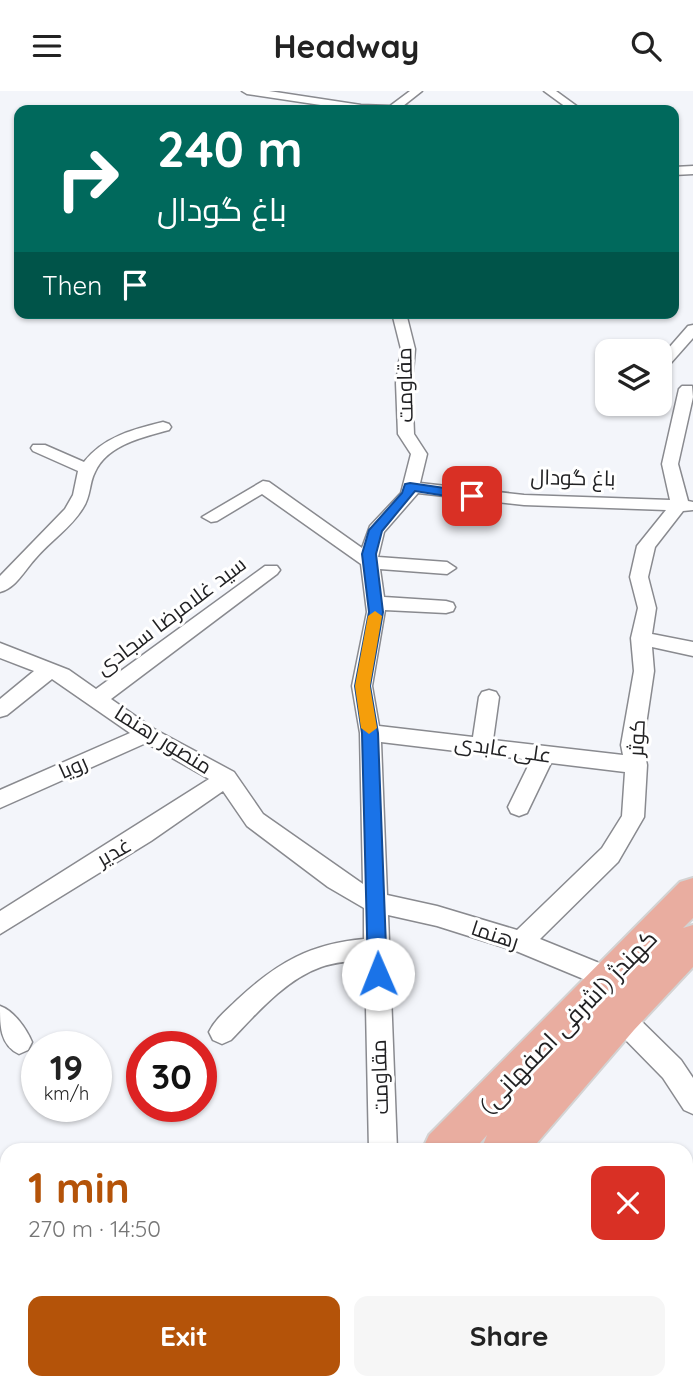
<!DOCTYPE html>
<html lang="en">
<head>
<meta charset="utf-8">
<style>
	body { margin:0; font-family:Quicksand,Cairo,sans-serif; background:#f6f6f6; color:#222; height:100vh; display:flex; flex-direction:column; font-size:26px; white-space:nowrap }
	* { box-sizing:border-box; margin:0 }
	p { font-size:23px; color:#767676 }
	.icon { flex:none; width:38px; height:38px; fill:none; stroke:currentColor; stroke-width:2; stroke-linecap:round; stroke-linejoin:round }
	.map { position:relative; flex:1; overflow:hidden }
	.details { position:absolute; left:0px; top:1052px; width:693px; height:247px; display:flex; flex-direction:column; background:#fff; border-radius:21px 21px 0 0; box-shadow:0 2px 5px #0004 }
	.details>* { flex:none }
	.guide { position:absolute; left:14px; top:14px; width:665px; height:214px; border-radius:14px; box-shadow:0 2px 5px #0004; background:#00695c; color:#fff; overflow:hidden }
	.fabs { position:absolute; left:595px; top:248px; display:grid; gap:14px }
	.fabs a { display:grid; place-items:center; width:77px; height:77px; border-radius:14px; background:#fff; box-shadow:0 2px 5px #0004; font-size:35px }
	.speed { position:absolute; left:21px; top:940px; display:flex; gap:14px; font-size:35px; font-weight:700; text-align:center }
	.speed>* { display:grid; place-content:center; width:91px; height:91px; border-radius:50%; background:#fff; box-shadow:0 2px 5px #0004; line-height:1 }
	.speed small { font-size:18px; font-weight:400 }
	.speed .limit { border:10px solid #d22; background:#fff; color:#111 }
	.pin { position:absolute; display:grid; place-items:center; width:60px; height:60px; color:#fff; margin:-30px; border-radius:14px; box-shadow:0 4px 10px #0006 }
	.me { position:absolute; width:77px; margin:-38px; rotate:359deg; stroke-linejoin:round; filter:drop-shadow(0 0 5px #0008) }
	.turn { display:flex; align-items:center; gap:24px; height:147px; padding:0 28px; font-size:32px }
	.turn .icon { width:91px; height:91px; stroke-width:2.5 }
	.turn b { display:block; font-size:49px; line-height:60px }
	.then { display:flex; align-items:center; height:66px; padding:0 28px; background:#0003; gap:14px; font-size:26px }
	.round { display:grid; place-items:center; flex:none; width:74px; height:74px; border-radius:14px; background:#f6f6f6 }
	.head { display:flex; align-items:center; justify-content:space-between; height:119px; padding:0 28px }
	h1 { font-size:42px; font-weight:800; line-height:52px; color:#b45309 }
	.action { display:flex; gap:14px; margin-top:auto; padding:14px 28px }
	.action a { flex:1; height:80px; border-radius:14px; background:#b45309; color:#fff; font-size:28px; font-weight:800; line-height:80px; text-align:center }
	.action a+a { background:#f6f6f6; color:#222 }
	header { display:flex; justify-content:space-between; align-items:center; height:91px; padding:0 28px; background:#fff; font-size:32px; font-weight:800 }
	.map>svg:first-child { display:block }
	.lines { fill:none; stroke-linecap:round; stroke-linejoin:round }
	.minor-casing { stroke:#898a8f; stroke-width:3 }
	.primary-casing { stroke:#d3d3d3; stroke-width:4 }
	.minor { fill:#fff; fill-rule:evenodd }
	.primary { fill:#e9ada0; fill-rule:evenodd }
	.route { fill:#1a73e8; stroke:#114b97; stroke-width:2 }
	.slow { fill:#f59e0b }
	.labels { text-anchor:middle; stroke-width:6; stroke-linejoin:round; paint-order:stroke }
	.street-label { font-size:21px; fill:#222224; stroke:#fff }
	.near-street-label { font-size:24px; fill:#222224; stroke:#fff }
</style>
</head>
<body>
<header><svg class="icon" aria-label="menu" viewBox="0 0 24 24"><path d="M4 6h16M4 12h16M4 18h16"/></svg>Headway<svg class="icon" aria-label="search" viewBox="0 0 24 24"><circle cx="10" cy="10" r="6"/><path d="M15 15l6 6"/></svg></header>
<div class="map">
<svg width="693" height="1298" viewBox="0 0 693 1298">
	<rect width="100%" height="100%" fill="#f3f5fa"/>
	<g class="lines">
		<!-- minor casing -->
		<g class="minor-casing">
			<g id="minor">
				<path d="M 242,0 L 269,0 L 361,14 L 390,15 L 410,0 L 422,0 L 403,15 L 420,16 L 425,19 L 354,19 L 247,3 Z"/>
				<path d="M 544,0 L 556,0 L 582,19 L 570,19 Z"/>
				<path d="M 693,75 L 693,83 L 674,84 L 674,76 Z"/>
				<path d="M 392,222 L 406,222 L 415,258 L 412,292 L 414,343 L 427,363 L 420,392 L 524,404 L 670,409 L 662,373 L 679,298 L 682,295 L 692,295 L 693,306 L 678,373 L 688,410 L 693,411 L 693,419 L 683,420 L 655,456 L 648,486 L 656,517 L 652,543 L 693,551 L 693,565 L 652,556 L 654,580 L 643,654 L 647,674 L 644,726 L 618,771 L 540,848 L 619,880 L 622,888 L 619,896 L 610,899 L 516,860 L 437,835 L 388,824 L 397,1059 L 369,1059 L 365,869 C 350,870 335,871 321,876 C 286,888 256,923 231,949 L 222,953 L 213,949 L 209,941 C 215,928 228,918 238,908 C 278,871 310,853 364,848 L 364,817 L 328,796 L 247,735 L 223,700 L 151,750 L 0,843 L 0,820 L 209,688 L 146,652 L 0,717 L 0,699 L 130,642 L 52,588 L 7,624 L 0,626 L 0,608 L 34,580 L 0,567 L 0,552 L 69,579 L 96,598 L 265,475 L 277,475 L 280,479 L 277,483 L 111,608 L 154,638 L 234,681 L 263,723 L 363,793 L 360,642 L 352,595 L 367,521 L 361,473 L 262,403 L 217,430 L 211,431 L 202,426 L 263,390 L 269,391 L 362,457 L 370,435 L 401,402 L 411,363 L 398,343 L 396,292 L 401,258 ZM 418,402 L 524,414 L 666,419 L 637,455 L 630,486 L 638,517 L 631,547 L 634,580 L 621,654 L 623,664 L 493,649 L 499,606 L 496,601 L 489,599 L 482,601 L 479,606 L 473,646 L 379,635 L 372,595 L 385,519 L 446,522 L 453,520 L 455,516 L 453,512 L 446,510 L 384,506 L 380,478 L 447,483 L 456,477 L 447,471 L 378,466 L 384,441 ZM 381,651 L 531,669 L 508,716 L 511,722 L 519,725 L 527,722 L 551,672 L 625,681 L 622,725 L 602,757 L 517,839 L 437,815 L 387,804 Z"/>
				<path d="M 693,234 L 693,247 L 670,273 L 660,273 L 660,267 L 688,235 Z"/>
				<path d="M 163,331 L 169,333 L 171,336 L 169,339 C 143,346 107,354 95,381 C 89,392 91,405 83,417 C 71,437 50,450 35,468 C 24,480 16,497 0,501 L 0,485 L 65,418 L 73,404 L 78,380 L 33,360 L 31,357 L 33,354 L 45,354 L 84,371 C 103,346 134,338 163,331 Z"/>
				<path d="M 0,915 C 14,920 26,937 32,951 L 28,959 L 19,963 C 0,954 0,935 0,915 Z"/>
				<path d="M 620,915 L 629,918 L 681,969 L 693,987 L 693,1023 L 684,1019 L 663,987 L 611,934 L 607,926 L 611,918 Z"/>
				<path d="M 686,1248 L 693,1249 L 693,1279 L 686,1278 Z"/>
			</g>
		</g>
		<!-- primary casing -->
		<g class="primary-casing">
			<g id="primary">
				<path d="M 693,787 L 693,827 L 683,837 L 693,834 L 693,876 L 634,939 L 531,1059 L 481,1059 L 487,1044 L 474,1059 L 422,1059 L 429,1044 L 680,791 Z"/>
				<path d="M 193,1292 L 246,1292 L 243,1298 L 190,1298 Z"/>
				<path d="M 269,1292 L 322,1292 L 319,1298 L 266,1298 Z"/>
			</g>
		</g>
		<!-- minor -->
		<use href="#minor" class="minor"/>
		<!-- primary -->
		<use href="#primary" class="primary"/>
	</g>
	<!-- route -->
	<path class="route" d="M 410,392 L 472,401 L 479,405 L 472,409 L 415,400 L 382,440 L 376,463 L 383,521 L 370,595 L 378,642 L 387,883 L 384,889 L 378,891 L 371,889 L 368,883 L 362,642 L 355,595 L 369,521 L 362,463 L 369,439 L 402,402 L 405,393 Z"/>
	<!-- slow -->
	<path class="slow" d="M 375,520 L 382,525 L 370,595 L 377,637 L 369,643 L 361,637 L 355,595 L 368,525 Z"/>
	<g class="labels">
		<!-- street labels -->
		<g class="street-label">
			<text transform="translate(405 294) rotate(-91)" y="7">مقاومت</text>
			<text transform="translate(573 387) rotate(1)" y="7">باغ گودال</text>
			<text transform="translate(171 525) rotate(-37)" y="7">سید غلامرضا سجادی</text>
			<text transform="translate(637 647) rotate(-87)" y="7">کوثر</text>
			<text transform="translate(163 649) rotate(32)" y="7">منصور رهنما</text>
			<text transform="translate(503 658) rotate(8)" y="7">علی عابدی</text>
			<text transform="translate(73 676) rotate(-24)" y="7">رویا</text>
			<text transform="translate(114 761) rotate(-30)" y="7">غدیر</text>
			<text transform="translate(495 844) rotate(18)" y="7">رهنما</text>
			<text transform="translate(380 986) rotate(-92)" y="7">مقاومت</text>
		</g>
		<!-- near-street labels -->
		<g class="near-street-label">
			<text transform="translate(568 931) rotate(-46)" y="8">کهندژ (اشرفی اصفهانی)</text>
		</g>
	</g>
</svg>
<div class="fabs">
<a><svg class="icon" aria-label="layers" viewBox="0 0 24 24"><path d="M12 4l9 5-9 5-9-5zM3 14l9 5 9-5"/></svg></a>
</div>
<div class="speed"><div>19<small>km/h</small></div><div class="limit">30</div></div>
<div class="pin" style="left:472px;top:405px;background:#d93025"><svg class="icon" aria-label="arrive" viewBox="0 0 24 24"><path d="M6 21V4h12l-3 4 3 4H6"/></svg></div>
<svg class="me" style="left:378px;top:883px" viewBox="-20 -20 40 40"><circle r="19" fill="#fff"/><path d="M0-13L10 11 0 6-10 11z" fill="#1a73e8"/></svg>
<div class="guide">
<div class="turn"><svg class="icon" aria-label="right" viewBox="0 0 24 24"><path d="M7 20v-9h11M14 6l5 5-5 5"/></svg><div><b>240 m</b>باغ گودال</div></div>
<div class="then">Then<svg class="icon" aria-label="arrive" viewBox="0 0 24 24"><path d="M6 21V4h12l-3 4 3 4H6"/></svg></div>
</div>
<section class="details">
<div class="head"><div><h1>1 min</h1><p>270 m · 14:50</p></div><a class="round" style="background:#d93025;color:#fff"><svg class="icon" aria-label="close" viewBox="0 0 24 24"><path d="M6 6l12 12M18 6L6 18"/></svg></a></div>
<div class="action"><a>Exit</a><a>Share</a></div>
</section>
</div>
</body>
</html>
